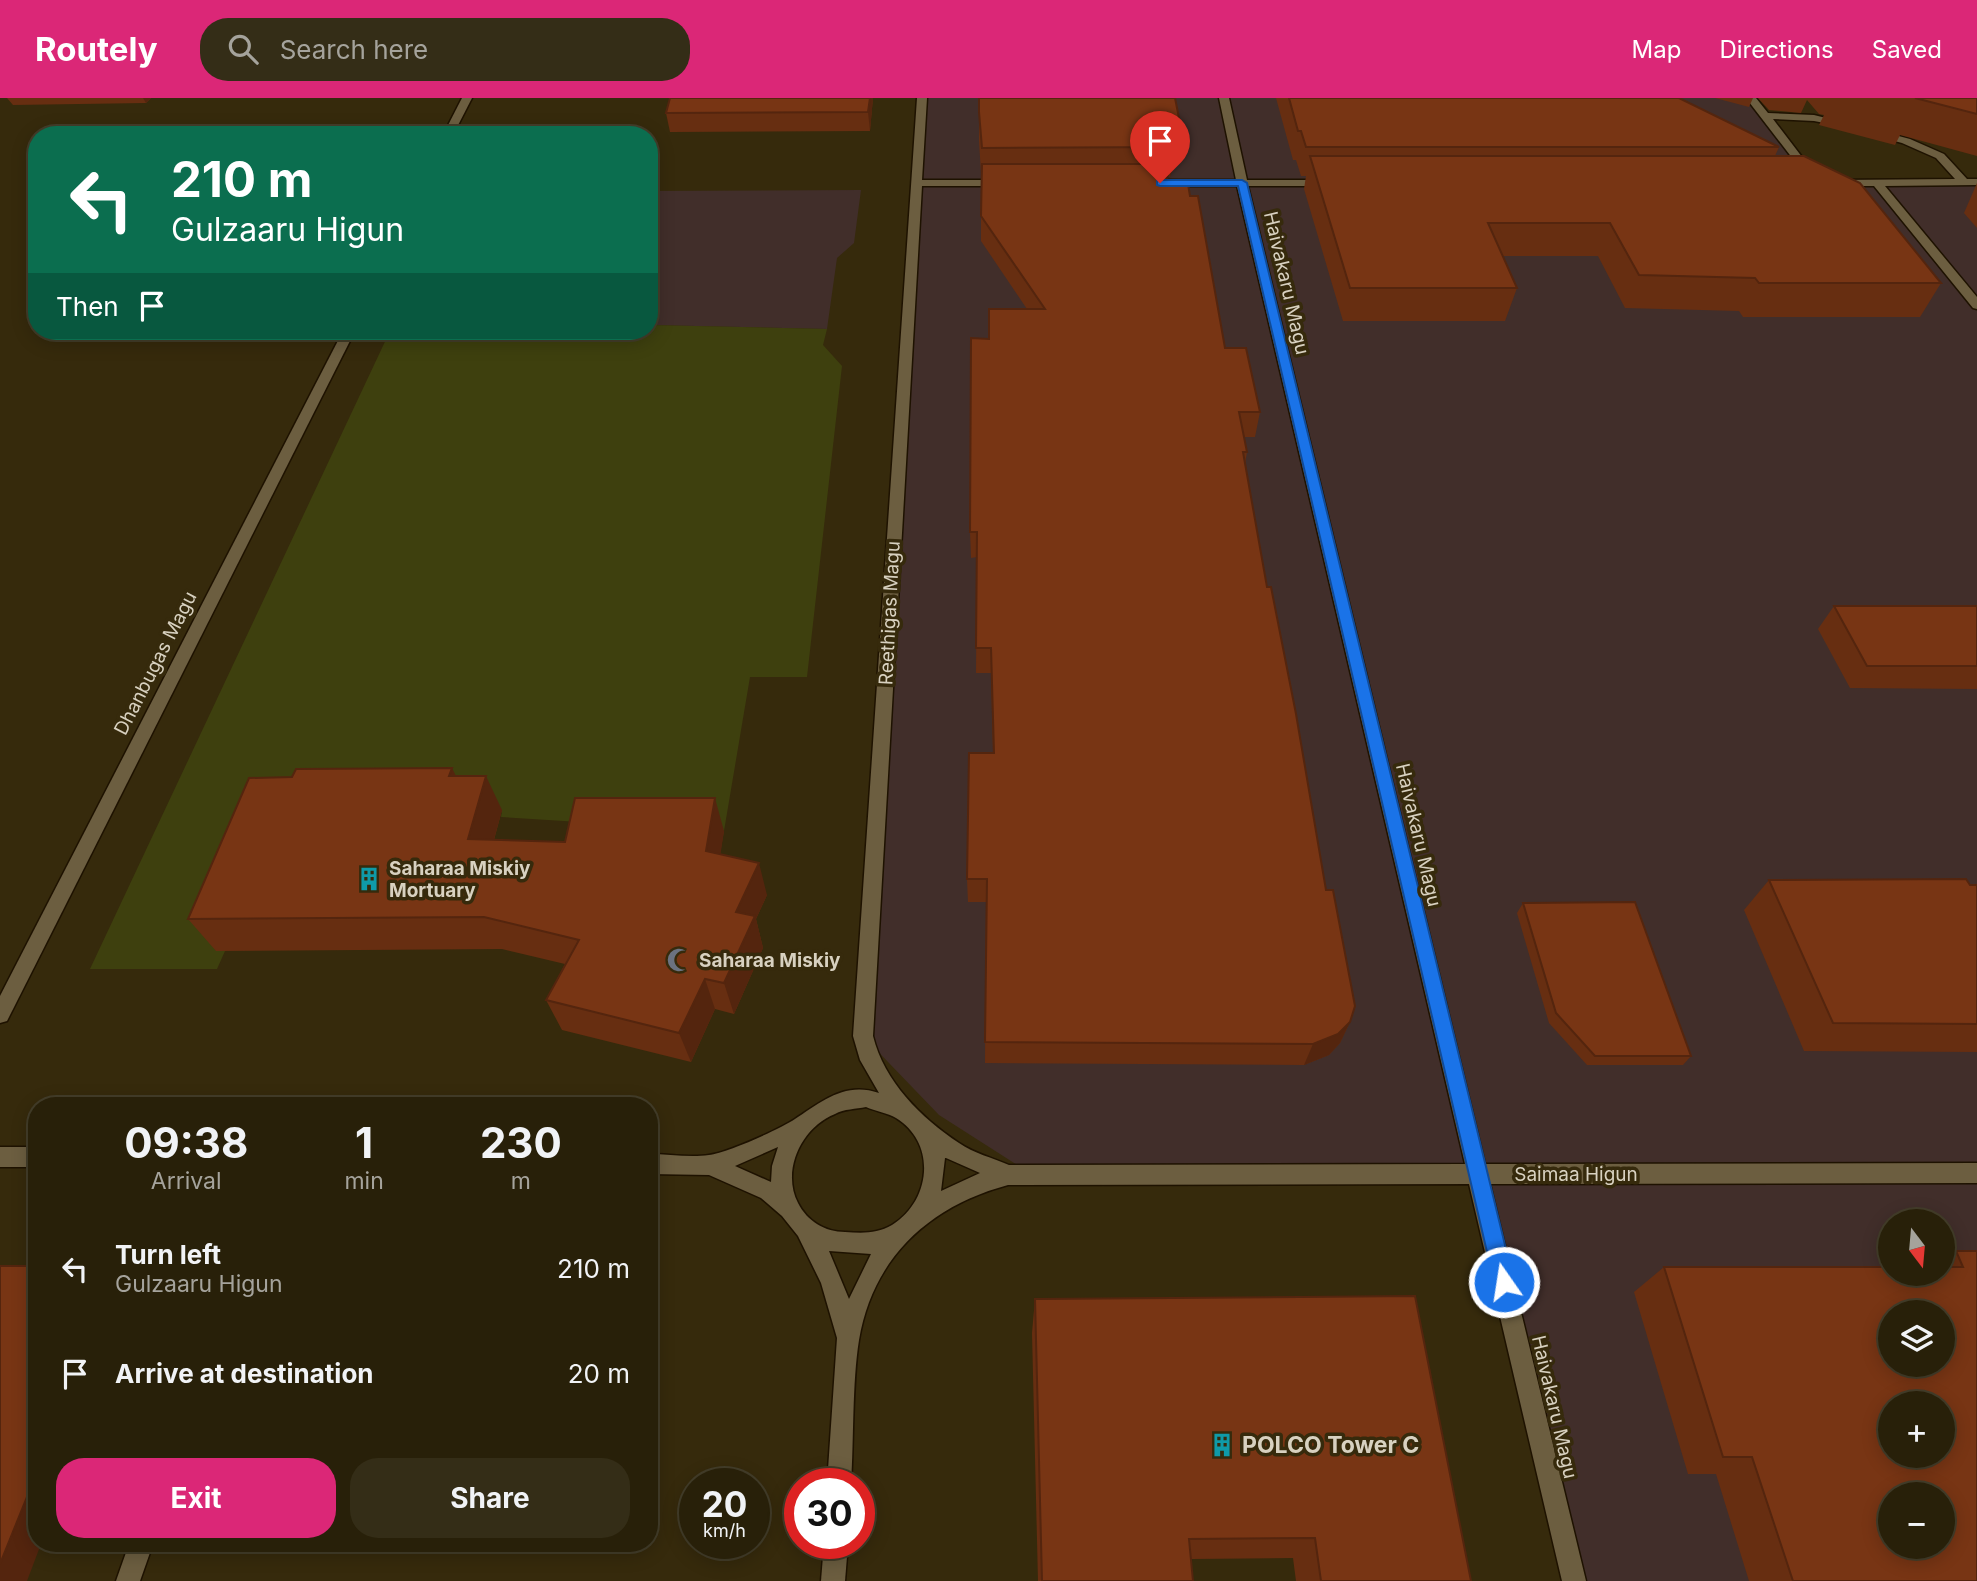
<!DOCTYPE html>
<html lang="en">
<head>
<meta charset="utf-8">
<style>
	body { margin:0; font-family:Inter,sans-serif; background:#342d17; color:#f1f3f6; height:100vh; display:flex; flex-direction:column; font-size:26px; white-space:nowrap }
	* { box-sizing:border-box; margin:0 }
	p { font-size:23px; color:#a5a39c }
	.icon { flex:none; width:38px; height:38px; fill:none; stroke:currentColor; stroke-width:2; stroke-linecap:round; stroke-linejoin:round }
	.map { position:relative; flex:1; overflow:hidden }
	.panel { position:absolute; left:28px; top:999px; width:630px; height:455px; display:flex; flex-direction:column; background:#282009; border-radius:28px; box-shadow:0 4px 18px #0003,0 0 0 2px #443e2a }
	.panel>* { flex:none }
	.guide { position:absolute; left:28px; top:28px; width:630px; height:214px; border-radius:28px; box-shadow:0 4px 18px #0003,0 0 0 2px #443e2a; background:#0b6e4f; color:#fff; overflow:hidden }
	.needle { width:46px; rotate:164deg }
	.controls { position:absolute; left:1878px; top:1111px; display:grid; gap:14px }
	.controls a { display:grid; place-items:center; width:77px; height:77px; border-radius:50%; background:#282009; box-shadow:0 4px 18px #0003,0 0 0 2px #443e2a; font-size:35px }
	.speed { position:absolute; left:679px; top:1370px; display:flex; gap:14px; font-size:35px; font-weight:700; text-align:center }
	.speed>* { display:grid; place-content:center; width:91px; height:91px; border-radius:50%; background:#282009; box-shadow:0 4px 18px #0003,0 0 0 2px #443e2a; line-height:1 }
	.speed small { font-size:18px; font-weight:400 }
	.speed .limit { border:10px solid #d22; background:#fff; color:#111 }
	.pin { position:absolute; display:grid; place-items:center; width:60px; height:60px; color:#fff; margin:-72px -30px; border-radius:50% 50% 50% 0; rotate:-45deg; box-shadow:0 0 7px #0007 }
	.pin .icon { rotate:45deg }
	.me { position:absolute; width:77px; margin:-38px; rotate:347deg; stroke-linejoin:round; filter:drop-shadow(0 0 5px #0008) }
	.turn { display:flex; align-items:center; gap:24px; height:147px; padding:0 28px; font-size:32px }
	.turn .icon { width:91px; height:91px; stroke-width:2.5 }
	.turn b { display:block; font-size:49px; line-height:60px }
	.then { display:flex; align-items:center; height:66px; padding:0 28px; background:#0003; gap:14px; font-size:26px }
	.eta { display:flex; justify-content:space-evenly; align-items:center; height:119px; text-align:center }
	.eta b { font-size:42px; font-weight:700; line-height:49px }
	.cta { display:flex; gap:14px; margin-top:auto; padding:14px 28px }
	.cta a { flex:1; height:80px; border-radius:28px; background:#db2777; color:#fff; font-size:28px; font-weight:700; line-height:80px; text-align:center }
	.cta a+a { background:#342d17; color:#f1f3f6 }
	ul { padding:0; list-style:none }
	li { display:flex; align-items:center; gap:21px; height:105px; padding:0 28px }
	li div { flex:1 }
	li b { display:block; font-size:26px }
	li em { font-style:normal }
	header { display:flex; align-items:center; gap:42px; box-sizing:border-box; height:98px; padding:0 35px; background:#db2777; color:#fff }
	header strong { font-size:33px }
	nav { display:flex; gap:38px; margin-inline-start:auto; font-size:24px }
	.search { width:490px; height:63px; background:#342d17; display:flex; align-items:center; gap:18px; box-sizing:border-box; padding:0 24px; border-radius:28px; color:#a5a39c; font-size:26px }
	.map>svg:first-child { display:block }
	.industrial { fill:#412e2a; fill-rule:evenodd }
	.green { fill:#3e400e }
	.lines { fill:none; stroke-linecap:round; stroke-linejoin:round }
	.minor-casing { stroke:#1e1200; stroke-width:3 }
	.minor { fill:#6c5e40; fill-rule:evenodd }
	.wall { fill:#672e11 }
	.shaded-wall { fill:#54250e }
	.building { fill:#783514; stroke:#54250e; stroke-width:2; fill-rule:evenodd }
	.route { fill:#1a73e8; stroke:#114b97; stroke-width:2 }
	.labels { text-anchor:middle; stroke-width:7; stroke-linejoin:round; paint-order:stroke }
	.street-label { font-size:19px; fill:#d8d1c0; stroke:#362a0c }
	.poi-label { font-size:19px; font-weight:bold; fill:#d8d1c0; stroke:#362a0c; text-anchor:start }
	.near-poi-label { font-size:23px; font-weight:bold; fill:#d8d1c0; stroke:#362a0c; text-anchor:start }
</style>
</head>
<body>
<header>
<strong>Routely</strong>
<div class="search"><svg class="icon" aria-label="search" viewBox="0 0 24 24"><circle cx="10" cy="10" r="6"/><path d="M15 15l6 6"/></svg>Search here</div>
<nav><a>Map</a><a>Directions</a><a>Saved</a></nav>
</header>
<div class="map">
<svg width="1977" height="1483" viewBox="0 0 1977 1483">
	<rect width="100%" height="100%" fill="#362a0c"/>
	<!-- industrial -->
	<g class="industrial">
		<path d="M 922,0 L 1751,0 L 1816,85 L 1977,84 L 1977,1483 L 1574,1483 L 1478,1076 L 1033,1077 L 939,1017 L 863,938 ZM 1890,1124 L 1942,1124 L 1942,1176 L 1890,1176 ZM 1890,1214 L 1942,1214 L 1942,1267 L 1890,1267 ZM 1890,1306 L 1942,1306 L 1942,1358 L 1890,1358 ZM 1890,1396 L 1942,1396 L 1942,1449 L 1890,1449 Z"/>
		<path d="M 861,92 L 854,145 L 837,160 L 827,231 L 649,227 L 649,93 Z"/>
	</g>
	<!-- green -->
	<path class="green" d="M 649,227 L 827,231 L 823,247 L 842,268 L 807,579 L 750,579 L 724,733 L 501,719 L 502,713 L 225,853 L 217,871 L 90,871 L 390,233 L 649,233 Z"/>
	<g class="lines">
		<!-- minor casing -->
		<g class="minor-casing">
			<g id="minor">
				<path d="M 462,0 L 472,0 L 453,37 L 443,37 Z"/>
				<path d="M 917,0 L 927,0 L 922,82 L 1004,82 L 1009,85 L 1004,88 L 922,88 L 873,938 C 884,983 921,1020 959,1045 C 973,1055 993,1060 1009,1067 L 1465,1066 L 1237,88 L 1144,88 L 1139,85 L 1144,82 L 1236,82 L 1219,0 L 1229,0 L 1247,82 L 1330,82 L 1335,85 L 1330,88 L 1248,88 L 1485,1066 L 1977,1065 L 1977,1085 L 1490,1086 L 1586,1483 L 1562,1483 L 1469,1086 L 1008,1087 C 930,1108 873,1159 859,1242 C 852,1286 854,1341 851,1386 L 827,1386 L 837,1240 L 821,1185 L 798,1138 L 782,1118 L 761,1100 L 709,1077 L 649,1076 L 649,1056 C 668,1056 690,1060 709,1057 C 727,1055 780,1031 795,1021 C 821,1004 845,983 879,995 L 860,962 L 853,938 ZM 866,1009 C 875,1013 888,1015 896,1020 C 937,1045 931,1103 892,1127 C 877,1136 862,1135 845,1134 C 825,1134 807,1123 798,1105 C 781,1072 802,1029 835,1016 C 844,1011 856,1011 866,1009 ZM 778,1049 L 772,1068 L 771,1084 L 735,1068 ZM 945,1060 L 946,1060 L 980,1075 L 941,1093 ZM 829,1153 L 871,1156 L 849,1201 Z"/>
				<path d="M 1746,0 L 1756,0 L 1768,15 L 1814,17 L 1850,26 L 1845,29 L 1814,23 L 1773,21 L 1815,76 L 1806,78 Z"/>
				<path d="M 1876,32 L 1910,41 L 1944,56 L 1967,81 L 1977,81 L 1977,87 L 1885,88 L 1977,199 L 1977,211 L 1973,210 L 1874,88 L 1837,88 L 1832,85 L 1837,82 L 1955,81 L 1936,60 L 1902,45 L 1872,37 L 1871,35 Z"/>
				<path d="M 343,233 L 355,233 L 7,923 L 0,925 L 0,898 Z"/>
				<rect x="0" y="1049" width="37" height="20"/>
				<path d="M 129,1446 L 153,1446 L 140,1483 L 116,1483 Z"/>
				<path d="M 824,1446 L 848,1446 L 845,1483 L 821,1483 Z"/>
			</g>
		</g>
		<!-- minor -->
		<use href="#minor" class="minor"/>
	</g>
	<!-- wall -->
	<g class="wall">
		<path d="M 7,0 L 151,0 L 146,5 L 13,7 Z"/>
		<path d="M 670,0 L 873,0 L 870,33 L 670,34 L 666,15 Z"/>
		<path d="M 1175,0 L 1177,54 L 1170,79 L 1168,79 L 1168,86 L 1225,250 L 1260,314 L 1255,339 L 1244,339 L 1247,354 L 1245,366 L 1267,489 L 1326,792 L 1350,924 L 1340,945 L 1329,957 L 1304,967 L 985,965 L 986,804 L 968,804 L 967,781 L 993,655 L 991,575 L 976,575 L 977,459 L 971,460 L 970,434 L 989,241 L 1027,211 L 981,143 L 981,75 L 979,43 L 979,14 Z"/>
		<path d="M 1276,0 L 1679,0 L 1779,49 L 1775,58 L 1941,185 L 1920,219 L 1743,219 L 1739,213 L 1625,210 L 1598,158 L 1503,158 L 1517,190 L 1505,223 L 1343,223 L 1304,91 L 1306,78 L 1301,78 L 1296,62 L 1293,62 Z"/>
		<path d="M 1715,0 L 1753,0 L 1749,9 Z"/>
		<path d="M 1758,0 L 1977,0 L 1977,58 L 1900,37 L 1895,47 L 1819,27 L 1824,17 L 1819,16 L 1807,2 L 1801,15 L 1769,12 Z"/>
		<path d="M 1977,85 L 1977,130 L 1964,115 Z"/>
		<path d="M 1834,508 L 1977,508 L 1977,591 L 1850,590 L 1818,531 Z"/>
		<path d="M 456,678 L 502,712 L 494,742 L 565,744 L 724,733 L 720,756 L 767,797 L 756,821 L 763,850 L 734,916 L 715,911 L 691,964 L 562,932 L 546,902 L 565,866 L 502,851 L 216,853 L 188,821 Z"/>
		<path d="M 1769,782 L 1977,787 L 1977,954 L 1804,953 L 1744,812 Z"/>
		<path d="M 1523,805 L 1691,958 L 1683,967 L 1587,967 L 1549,925 L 1517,815 Z"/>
		<path d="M 1956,1153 L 1977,1153 L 1977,1483 L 1749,1483 L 1716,1376 L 1688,1376 L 1634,1194 L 1664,1169 L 1942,1176 L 1942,1161 Z"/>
		<path d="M 1035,1201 L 1471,1483 L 1296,1483 L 1293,1460 L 1191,1461 L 1193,1483 L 1038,1483 L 1032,1235 Z"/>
	</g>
	<!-- shaded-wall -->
	<g class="shaded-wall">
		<path d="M 143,0 L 151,0 L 146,5 Z"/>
		<path d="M 870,0 L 873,0 L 870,33 L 868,14 Z"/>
		<path d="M 1180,25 L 1177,54 L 1170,79 L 1173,49 Z"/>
		<path d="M 1170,66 L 1167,91 L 1165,86 Z"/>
		<path d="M 452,670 L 469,704 L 449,678 Z"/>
		<path d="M 486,678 L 502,712 L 485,774 L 468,741 Z"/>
		<path d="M 715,700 L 724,733 L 716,786 L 706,753 Z"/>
		<path d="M 759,765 L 767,797 L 756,821 L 763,850 L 734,916 L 724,885 L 736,814 Z"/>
		<path d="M 705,881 L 715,911 L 691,964 L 679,935 Z"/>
		<path d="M 1350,924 L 1340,945 L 1329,957 L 1304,967 L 1313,946 Z"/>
		<path d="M 37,1374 L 37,1446 L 41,1446 L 27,1483 L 0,1483 L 0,1466 Z"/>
	</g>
	<!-- building -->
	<g class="building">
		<path d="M 670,0 L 870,0 L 868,14 L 666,15 Z"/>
		<path d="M 979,0 L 1175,0 L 1180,25 L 1173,49 L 982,50 L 979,14 Z"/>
		<path d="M 1289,0 L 1679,0 L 1779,49 L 1306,49 L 1301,33 L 1298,33 Z"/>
		<path d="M 1915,0 L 1977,0 L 1977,16 Z"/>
		<path d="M 1310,58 L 1804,58 L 1860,85 L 1941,185 L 1759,185 L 1755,180 L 1639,177 L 1610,125 L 1488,125 L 1517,190 L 1350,190 Z"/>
		<path d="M 982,66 L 1170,66 L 1165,86 L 1188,86 L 1190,98 L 1198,98 L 1225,250 L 1246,250 L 1260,314 L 1239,314 L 1247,354 L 1243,354 L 1267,489 L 1271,489 L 1296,616 L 1326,792 L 1333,792 L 1355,908 L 1350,924 L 1338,936 L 1313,946 L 985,944 L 987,781 L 967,781 L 969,655 L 994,655 L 991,550 L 976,550 L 977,434 L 970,434 L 971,240 L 989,241 L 989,211 L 1045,211 L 981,118 Z"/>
		<path d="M 1834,508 L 1977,508 L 1977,568 L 1867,568 Z"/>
		<path d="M 452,670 L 449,678 L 486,678 L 468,741 L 565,744 L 575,700 L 715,700 L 706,753 L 759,765 L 736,814 L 755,818 L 724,885 L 705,881 L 679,935 L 546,902 L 579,842 L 484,819 L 188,821 L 249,680 L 292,679 L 296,671 Z"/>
		<path d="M 1966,781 L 1970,787 L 1977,787 L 1977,926 L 1833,925 L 1769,782 Z"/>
		<path d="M 1635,804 L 1691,958 L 1595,958 L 1556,915 L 1523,805 Z"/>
		<path d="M 1956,1153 L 1977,1153 L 1977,1483 L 1793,1483 L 1752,1359 L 1723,1359 L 1664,1169 L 1890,1169 L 1890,1176 L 1942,1176 L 1942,1169 L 1963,1169 ZM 1890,1214 L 1942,1214 L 1942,1267 L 1890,1267 ZM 1890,1306 L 1942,1306 L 1942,1358 L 1890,1358 ZM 1890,1396 L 1942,1396 L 1942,1449 L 1890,1449 Z"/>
		<path d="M 0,1168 L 37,1168 L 37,1374 L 0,1466 Z"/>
		<path d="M 1415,1198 L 1471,1483 L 1321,1483 L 1315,1440 L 1189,1441 L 1193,1483 L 1042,1483 L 1035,1201 Z"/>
	</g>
	<!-- route -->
	<path class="route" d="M 1157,82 L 1242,82 L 1247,85 L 1514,1184 L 1511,1191 L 1504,1194 L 1497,1191 L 1494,1184 L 1238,88 L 1160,88 L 1157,87 Z"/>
	<!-- icons -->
	<defs>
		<g id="building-bare" transform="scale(1.89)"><path d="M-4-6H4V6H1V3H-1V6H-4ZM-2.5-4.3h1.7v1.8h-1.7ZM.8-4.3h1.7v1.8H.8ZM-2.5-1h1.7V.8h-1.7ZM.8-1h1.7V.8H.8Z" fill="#0f9aa8" stroke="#362a0c" stroke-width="2.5" paint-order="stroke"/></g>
		<g id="mosque-bare" transform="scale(1.89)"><path d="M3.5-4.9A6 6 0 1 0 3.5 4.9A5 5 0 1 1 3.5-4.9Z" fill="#6b7280" stroke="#362a0c" stroke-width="2.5" paint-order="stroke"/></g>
	</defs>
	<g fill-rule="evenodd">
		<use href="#building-bare" x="369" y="781"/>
		<use href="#mosque-bare" x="679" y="862"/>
		<use href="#building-bare" x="1222" y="1347"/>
	</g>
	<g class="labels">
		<!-- street labels -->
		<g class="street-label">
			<text transform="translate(1287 185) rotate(77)" y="7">Haivakaru Magu</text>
			<text transform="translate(889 515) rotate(-87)" y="7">Reethigas Magu</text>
			<text transform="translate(155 565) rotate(-63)" y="7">Dhanbugas Magu</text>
			<text transform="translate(1419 737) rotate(77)" y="7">Haivakaru Magu</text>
			<text x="1576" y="1083">Saimaa Higun</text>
			<text transform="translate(1555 1309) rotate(77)" y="7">Haivakaru Magu</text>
		</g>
		<!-- poi labels -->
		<g class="poi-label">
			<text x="389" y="777">Saharaa Miskiy<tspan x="389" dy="22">Mortuary</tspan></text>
			<text x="699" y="869">Saharaa Miskiy</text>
		</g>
		<!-- near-poi labels -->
		<g class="near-poi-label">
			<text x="1242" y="1355">POLCO Tower C</text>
		</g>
	</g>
</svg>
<div class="controls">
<a><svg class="needle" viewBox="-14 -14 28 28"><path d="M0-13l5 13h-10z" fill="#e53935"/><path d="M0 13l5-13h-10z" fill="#a5a39c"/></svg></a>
<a><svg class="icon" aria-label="layers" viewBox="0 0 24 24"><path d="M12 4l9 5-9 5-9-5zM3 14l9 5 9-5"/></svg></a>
<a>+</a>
<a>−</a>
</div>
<div class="speed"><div>20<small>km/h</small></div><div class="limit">30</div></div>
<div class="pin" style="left:1160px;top:85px;background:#d93025"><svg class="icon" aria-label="arrive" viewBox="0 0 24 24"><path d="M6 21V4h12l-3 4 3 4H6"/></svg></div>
<svg class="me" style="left:1504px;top:1184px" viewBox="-20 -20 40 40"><circle r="17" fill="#1a73e8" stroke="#fff" stroke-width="3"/><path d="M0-11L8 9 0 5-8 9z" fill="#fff"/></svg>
<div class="guide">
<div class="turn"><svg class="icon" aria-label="left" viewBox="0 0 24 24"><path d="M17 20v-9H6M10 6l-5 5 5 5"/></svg><div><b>210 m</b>Gulzaaru Higun</div></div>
<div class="then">Then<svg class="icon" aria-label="arrive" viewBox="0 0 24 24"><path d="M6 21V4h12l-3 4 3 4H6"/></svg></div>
</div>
<section class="panel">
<div class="eta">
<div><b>09:38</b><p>Arrival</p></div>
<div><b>1</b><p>min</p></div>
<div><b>230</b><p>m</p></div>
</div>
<ul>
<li><svg class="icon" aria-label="left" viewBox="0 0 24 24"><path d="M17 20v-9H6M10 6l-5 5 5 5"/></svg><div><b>Turn left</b><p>Gulzaaru Higun</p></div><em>210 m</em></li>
<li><svg class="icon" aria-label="arrive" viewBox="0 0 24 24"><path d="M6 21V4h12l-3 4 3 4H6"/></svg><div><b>Arrive at destination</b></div><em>20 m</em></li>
</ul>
<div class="cta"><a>Exit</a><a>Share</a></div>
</section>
</div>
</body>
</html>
